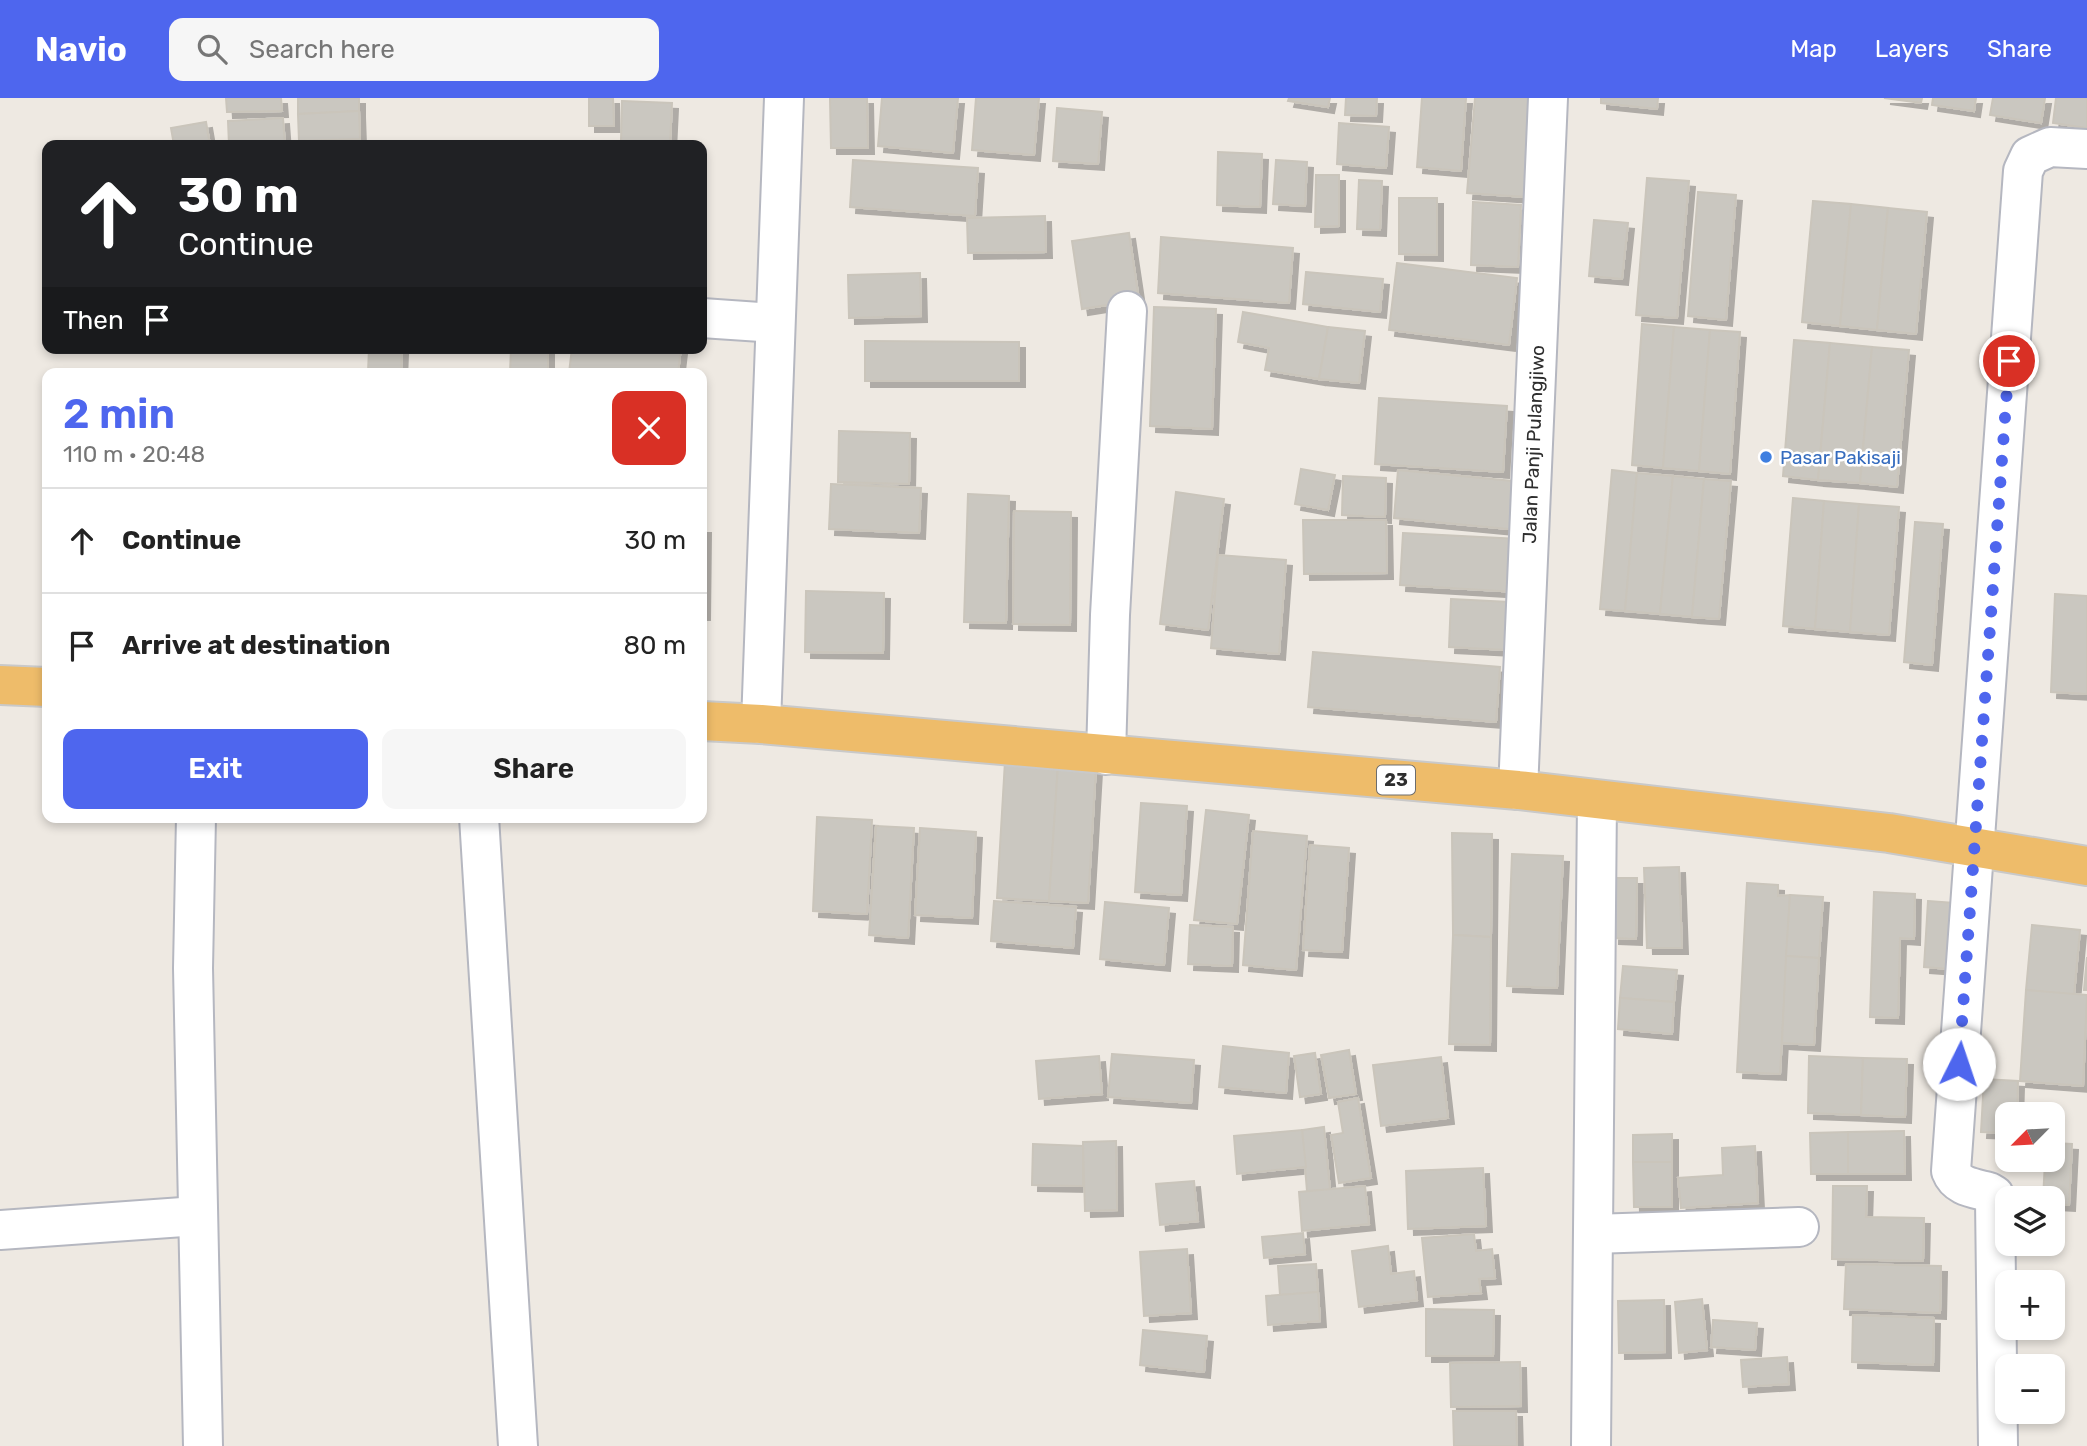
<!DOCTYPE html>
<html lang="en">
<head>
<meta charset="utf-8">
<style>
	body { margin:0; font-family:Rubik,sans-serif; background:#f6f6f6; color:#222; height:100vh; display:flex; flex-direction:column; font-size:26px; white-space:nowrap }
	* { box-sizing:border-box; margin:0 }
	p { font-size:23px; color:#767676 }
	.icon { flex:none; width:38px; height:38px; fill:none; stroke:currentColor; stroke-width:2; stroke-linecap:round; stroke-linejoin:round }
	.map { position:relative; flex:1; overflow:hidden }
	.details { position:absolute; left:42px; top:270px; width:665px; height:455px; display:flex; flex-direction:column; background:#fff; border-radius:14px; box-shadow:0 4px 10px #0003 }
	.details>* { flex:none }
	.banner { position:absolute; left:42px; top:42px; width:665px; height:214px; border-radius:14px; box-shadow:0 4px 10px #0003; background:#202124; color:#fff; overflow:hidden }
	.needle { width:46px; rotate:246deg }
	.tools { position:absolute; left:1995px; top:1004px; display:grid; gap:14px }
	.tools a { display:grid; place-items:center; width:70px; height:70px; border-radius:14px; background:#fff; box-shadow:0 4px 10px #0003; font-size:35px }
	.pin { position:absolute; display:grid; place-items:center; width:60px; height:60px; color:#fff; margin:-30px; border:4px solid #fff; border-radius:50%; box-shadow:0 2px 7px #0007 }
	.me { position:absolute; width:77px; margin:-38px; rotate:4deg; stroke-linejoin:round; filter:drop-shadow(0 0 5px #0008) }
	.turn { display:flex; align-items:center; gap:24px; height:147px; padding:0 21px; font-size:32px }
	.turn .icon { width:91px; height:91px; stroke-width:2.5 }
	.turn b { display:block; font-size:49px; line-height:60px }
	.then { display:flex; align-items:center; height:66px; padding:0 21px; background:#0003; gap:14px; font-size:26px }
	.round { display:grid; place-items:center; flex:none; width:74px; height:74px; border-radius:14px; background:#f6f6f6 }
	.summary { display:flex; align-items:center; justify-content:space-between; height:119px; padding:0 21px }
	h1 { font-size:42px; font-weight:600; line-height:52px; color:#4e66ee }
	.primary-button { display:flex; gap:14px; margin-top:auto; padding:14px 21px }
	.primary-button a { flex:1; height:80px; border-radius:14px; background:#4e66ee; color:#fff; font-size:28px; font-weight:600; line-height:80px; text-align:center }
	.primary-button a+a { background:#f6f6f6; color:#222 }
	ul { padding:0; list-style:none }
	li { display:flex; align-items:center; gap:21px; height:105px; padding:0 21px; border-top:2px solid #e0e0e0 }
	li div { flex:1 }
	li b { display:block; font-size:26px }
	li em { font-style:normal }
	header { display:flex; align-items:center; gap:42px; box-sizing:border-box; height:98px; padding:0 35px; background:#4e66ee; color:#fff }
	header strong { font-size:33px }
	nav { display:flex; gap:38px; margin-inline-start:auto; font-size:24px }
	.search { width:490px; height:63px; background:#f6f6f6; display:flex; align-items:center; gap:18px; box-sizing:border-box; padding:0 24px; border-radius:14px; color:#767676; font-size:26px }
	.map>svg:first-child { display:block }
	.building { fill:#cac7c0; stroke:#cac5bb; stroke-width:2; filter:url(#shadow) }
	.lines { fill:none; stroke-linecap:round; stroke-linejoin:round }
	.minor-casing { stroke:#b5b7c0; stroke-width:42 }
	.trunk-casing { stroke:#c9c9c9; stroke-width:42 }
	.minor { stroke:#fff; stroke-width:38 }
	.trunk { stroke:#eebc6a; stroke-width:38 }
	.route { stroke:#4e66ee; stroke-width:12; stroke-dasharray:0 21.6 }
	.shop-dot { fill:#3f7fe0; stroke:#fff; stroke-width:2.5 }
	.labels { text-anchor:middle; stroke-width:5; stroke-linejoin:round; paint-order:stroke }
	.shield { fill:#fff; stroke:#6d6d6d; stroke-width:2 }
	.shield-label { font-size:18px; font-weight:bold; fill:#2e2e2e }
	.street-label { font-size:19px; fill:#2e2e2e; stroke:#fff }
	.shop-label { font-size:19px; fill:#366cbe; stroke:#fff; text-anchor:start }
</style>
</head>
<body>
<header>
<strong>Navio</strong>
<div class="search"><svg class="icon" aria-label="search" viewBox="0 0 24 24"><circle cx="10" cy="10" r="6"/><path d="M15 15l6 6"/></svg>Search here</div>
<nav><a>Map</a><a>Layers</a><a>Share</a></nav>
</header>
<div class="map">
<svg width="2087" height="1348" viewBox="0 0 2087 1348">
	<defs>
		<filter id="shadow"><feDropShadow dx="6" dy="6" stdDeviation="0" flood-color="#0004"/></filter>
	</defs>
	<rect width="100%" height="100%" fill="#eee9e2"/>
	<!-- building -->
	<g class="building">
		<path d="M 226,0 L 281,0 L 282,13 L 227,14 Z"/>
		<path d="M 298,0 L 359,0 L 359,13 L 298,16 Z"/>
		<path d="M 589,0 L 613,0 L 614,28 L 589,28 Z"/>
		<path d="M 830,0 L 867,0 L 868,50 L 831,50 Z"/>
		<path d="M 882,0 L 958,0 L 953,55 L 878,48 Z"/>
		<path d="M 976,0 L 1039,0 L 1034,57 L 972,52 Z"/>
		<path d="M 1289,0 L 1330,0 L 1328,9 L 1288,3 Z"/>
		<path d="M 1346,0 L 1377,0 L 1376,18 L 1345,17 Z"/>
		<path d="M 1422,0 L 1466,0 L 1461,73 L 1417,69 Z"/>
		<path d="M 1475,0 L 1534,0 L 1527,99 L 1467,95 Z"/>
		<path d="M 1601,0 L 1658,0 L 1657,11 L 1601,5 Z"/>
		<path d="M 1884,0 L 1922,0 L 1921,5 Z"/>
		<path d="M 1933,0 L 1976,0 L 1974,13 L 1932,7 Z"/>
		<path d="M 1993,0 L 2045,0 L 2041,25 L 1990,17 Z"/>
		<path d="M 2056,0 L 2087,0 L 2087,30 L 2053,25 Z"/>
		<path d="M 622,3 L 672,5 L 670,46 L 621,43 Z"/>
		<path d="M 1057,10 L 1102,14 L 1098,66 L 1053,63 Z"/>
		<path d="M 359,13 L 360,41 L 299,43 L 298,16 Z"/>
		<path d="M 283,20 L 285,47 L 229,47 L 228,23 Z"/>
		<path d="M 206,24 L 210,47 L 174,47 L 171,30 Z"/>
		<path d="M 1339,25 L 1389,29 L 1386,70 L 1337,66 Z"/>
		<path d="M 1218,54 L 1262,56 L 1260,109 L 1217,107 Z"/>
		<path d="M 853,62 L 978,70 L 975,118 L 850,109 Z"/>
		<path d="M 1276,62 L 1307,64 L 1305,108 L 1273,106 Z"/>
		<path d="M 1316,77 L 1339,77 L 1339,128 L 1315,129 Z"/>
		<path d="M 1647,80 L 1689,83 L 1677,220 L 1636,217 Z"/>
		<path d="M 1359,82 L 1382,83 L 1380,132 L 1357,131 Z"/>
		<path d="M 1698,94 L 1736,97 L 1726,222 L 1688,218 Z"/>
		<path d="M 1399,100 L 1437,100 L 1437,157 L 1399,156 Z"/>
		<path d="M 1813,103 L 1851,106 L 1840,228 L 1802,224 Z"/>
		<path d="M 1473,104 L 1521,107 L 1518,169 L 1471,167 Z"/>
		<path d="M 1851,106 L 1888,110 L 1877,232 L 1840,228 Z"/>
		<path d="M 1888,110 L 1927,114 L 1916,236 L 1877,232 Z"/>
		<path d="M 1045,118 L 1046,154 L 968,155 L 967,120 Z"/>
		<path d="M 1594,122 L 1628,125 L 1622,181 L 1589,178 Z"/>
		<path d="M 1129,135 L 1139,202 L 1082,211 L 1072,143 Z"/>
		<path d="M 1161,139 L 1293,150 L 1289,205 L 1158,195 Z"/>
		<path d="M 1397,165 L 1517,180 L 1509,247 L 1389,232 Z"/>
		<path d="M 1306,174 L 1383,181 L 1380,214 L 1303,206 Z"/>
		<path d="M 920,175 L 921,218 L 849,220 L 848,177 Z"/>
		<path d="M 1154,209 L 1216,211 L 1212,331 L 1150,328 Z"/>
		<path d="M 1243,214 L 1328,229 L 1319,281 L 1265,272 L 1269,250 L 1238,244 Z"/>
		<path d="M 1642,226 L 1674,229 L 1663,370 L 1632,367 Z"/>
		<path d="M 1328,229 L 1365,233 L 1359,285 L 1319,281 Z"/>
		<path d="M 1674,229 L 1710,232 L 1699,373 L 1663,370 Z"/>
		<path d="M 1710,232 L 1740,234 L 1730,376 L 1699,373 Z"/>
		<path d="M 1794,242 L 1830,245 L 1818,382 L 1783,378 Z"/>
		<path d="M 865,243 L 1019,244 L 1019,283 L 865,283 Z"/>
		<path d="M 1830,245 L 1872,249 L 1860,385 L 1818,382 Z"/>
		<path d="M 1872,249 L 1909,252 L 1897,389 L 1860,385 Z"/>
		<path d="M 369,250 L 402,250 L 401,275 L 368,275 Z"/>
		<path d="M 511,250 L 548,250 L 548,275 L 510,275 Z"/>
		<path d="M 572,250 L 681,250 L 678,275 L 569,275 Z"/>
		<path d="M 1379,300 L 1507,308 L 1503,374 L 1375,366 Z"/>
		<path d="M 839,333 L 910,335 L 909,386 L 838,384 Z"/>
		<path d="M 1301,371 L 1335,377 L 1328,412 L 1295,406 Z"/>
		<path d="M 1398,372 L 1523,384 L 1518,432 L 1394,420 Z"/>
		<path d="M 1612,372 L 1637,375 L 1625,513 L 1600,511 Z"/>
		<path d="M 1637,375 L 1673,378 L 1660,516 L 1625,513 Z"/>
		<path d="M 1343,378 L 1386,380 L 1385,419 L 1342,417 Z"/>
		<path d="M 1673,378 L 1704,381 L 1692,519 L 1660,516 Z"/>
		<path d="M 1704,381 L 1731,383 L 1719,521 L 1692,519 Z"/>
		<path d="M 831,386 L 921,390 L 919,435 L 829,431 Z"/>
		<path d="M 1176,394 L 1224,401 L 1208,532 L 1160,526 Z"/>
		<path d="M 968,396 L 1009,398 L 1006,525 L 964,524 Z"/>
		<path d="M 1793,400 L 1824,403 L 1815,531 L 1783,528 Z"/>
		<path d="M 1824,403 L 1859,406 L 1850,534 L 1815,531 Z"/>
		<path d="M 1859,406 L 1899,409 L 1889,537 L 1850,534 Z"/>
		<path d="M 1014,413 L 1071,414 L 1070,527 L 1013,526 Z"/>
		<path d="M 1303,422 L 1386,422 L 1387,475 L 1304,476 Z"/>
		<path d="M 1915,424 L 1943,426 L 1932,567 L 1904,564 Z"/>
		<path d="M 702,429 L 705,429 L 704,516 L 702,516 Z"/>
		<path d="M 1403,435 L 1519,441 L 1516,494 L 1400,487 Z"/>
		<path d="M 1218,457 L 1286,462 L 1279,556 L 1211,550 Z"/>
		<path d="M 806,493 L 884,495 L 883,555 L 805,554 Z"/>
		<path d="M 2055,496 L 2087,498 L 2087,596 L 2051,594 Z"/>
		<path d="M 1451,501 L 1509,504 L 1507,552 L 1449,549 Z"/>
		<path d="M 1313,554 L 1500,569 L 1496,624 L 1308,609 Z"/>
		<path d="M 1005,663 L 1058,667 L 1049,803 L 997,800 Z"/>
		<path d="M 1058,667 L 1096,669 L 1088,805 L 1049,803 Z"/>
		<path d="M 1141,705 L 1187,708 L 1181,797 L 1135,794 Z"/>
		<path d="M 1206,712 L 1249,717 L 1237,826 L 1194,822 Z"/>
		<path d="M 817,719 L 872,722 L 867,816 L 813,813 Z"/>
		<path d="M 876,728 L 914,730 L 908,840 L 869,837 Z"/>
		<path d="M 920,730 L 976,734 L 972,820 L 915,817 Z"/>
		<path d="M 1253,733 L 1307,738 L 1296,872 L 1243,867 Z"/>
		<path d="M 1452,735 L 1492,736 L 1491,839 L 1453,837 Z"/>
		<path d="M 1310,747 L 1349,750 L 1342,854 L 1303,852 Z"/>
		<path d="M 1512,756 L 1563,758 L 1557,890 L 1507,888 Z"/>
		<path d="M 1679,769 L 1682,850 L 1647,850 L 1644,770 Z"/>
		<path d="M 1614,780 L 1637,780 L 1636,841 L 1613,840 Z"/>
		<path d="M 1747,785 L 1778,787 L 1778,798 L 1790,797 L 1780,976 L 1737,974 Z"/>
		<path d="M 1874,794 L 1915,796 L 1914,841 L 1900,840 L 1898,920 L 1870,919 Z"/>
		<path d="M 1790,797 L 1823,799 L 1819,860 L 1786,858 Z"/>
		<path d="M 994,803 L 1076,809 L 1073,850 L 991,843 Z"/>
		<path d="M 1928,803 L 1954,805 L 1950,871 L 1924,869 Z"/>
		<path d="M 1105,804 L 1169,810 L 1164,867 L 1100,861 Z"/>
		<path d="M 1190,827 L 1233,829 L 1232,868 L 1188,866 Z"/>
		<path d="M 2032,827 L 2080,832 L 2074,897 L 2026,892 Z"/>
		<path d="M 1453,837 L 1491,839 L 1490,947 L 1449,946 Z"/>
		<path d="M 1786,858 L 1819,860 L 1814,947 L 1782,945 Z"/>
		<path d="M 2087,859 L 2087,892 L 2084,892 Z"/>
		<path d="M 1623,868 L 1677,872 L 1674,904 L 1620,900 Z"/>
		<path d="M 2026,892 L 2087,897 L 2083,988 L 2020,983 Z"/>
		<path d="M 1620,900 L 1674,904 L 1672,936 L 1618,931 Z"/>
		<path d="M 1223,948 L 1289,955 L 1286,995 L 1219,989 Z"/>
		<path d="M 1349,952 L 1356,996 L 1329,1000 L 1321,957 Z"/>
		<path d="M 1315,955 L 1321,996 L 1300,999 L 1294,958 Z"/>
		<path d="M 1112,956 L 1194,962 L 1191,1005 L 1108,999 Z"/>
		<path d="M 1099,958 L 1102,996 L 1039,1001 L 1036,963 Z"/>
		<path d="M 1809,958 L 1863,960 L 1861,1017 L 1808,1015 Z"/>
		<path d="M 1441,959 L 1448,1020 L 1381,1028 L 1373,967 Z"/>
		<path d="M 1863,960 L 1907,961 L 1905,1019 L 1861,1017 Z"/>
		<path d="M 1984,981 L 2018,983 L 2017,1017 L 2007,1017 L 2007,1035 L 1981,1034 Z"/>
		<path d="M 1358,1000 L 1371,1080 L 1339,1085 L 1331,1037 L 1343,1035 L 1338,1004 Z"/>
		<path d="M 1324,1029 L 1330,1092 L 1307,1093 L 1302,1032 Z"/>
		<path d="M 1302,1032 L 1306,1069 L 1237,1076 L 1234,1038 Z"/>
		<path d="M 1904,1033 L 1905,1076 L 1848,1076 L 1848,1034 Z"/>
		<path d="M 1848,1034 L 1848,1076 L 1811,1076 L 1810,1035 Z"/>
		<path d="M 1672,1036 L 1672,1064 L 1633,1064 L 1633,1037 Z"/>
		<path d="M 2005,1042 L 2007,1042 L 2007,1062 L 2004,1061 Z"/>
		<path d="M 1116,1043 L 1117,1112 L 1085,1113 L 1083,1044 Z"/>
		<path d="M 2053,1045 L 2072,1046 L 2069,1107 L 2053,1106 L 2053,1101 L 2043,1101 L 2045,1064 L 2017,1062 L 2053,1062 Z"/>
		<path d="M 1033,1046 L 1083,1048 L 1083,1088 L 1032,1087 Z"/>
		<path d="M 1755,1048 L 1758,1105 L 1681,1110 L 1678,1080 L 1723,1077 L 1722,1050 Z"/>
		<path d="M 1633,1064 L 1672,1064 L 1672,1109 L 1634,1109 Z"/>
		<path d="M 1483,1070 L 1486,1128 L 1408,1131 L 1406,1073 Z"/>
		<path d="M 1194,1083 L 1198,1123 L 1160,1127 L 1156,1086 Z"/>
		<path d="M 1365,1088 L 1369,1126 L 1302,1133 L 1299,1094 Z"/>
		<path d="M 1833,1088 L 1867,1088 L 1866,1119 L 1924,1120 L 1923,1163 L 1832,1161 Z"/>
		<path d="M 1303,1135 L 1305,1156 L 1264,1160 L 1262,1139 Z"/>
		<path d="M 1474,1136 L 1476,1153 L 1492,1151 L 1495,1180 L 1479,1181 L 1481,1195 L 1428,1199 L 1422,1140 Z"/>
		<path d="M 1388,1148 L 1391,1176 L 1414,1173 L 1417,1202 L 1359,1209 L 1352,1153 Z"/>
		<path d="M 1187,1151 L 1191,1215 L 1144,1218 L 1140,1154 Z"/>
		<path d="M 1316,1166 L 1318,1194 L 1280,1197 L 1278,1168 Z"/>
		<path d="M 1846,1166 L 1941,1168 L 1940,1215 L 1844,1211 Z"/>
		<path d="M 1318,1194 L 1320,1223 L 1268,1227 L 1266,1198 Z"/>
		<path d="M 1702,1201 L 1707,1252 L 1679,1255 L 1675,1204 Z"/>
		<path d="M 1664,1202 L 1665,1254 L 1619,1255 L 1618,1203 Z"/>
		<path d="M 1426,1211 L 1494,1212 L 1493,1258 L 1426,1258 Z"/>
		<path d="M 1853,1217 L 1934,1220 L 1933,1267 L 1852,1264 Z"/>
		<path d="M 1713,1222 L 1757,1225 L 1755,1252 L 1711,1249 Z"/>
		<path d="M 1143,1232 L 1207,1238 L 1204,1274 L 1140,1267 Z"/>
		<path d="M 1787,1259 L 1789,1286 L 1743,1289 L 1741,1262 Z"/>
		<path d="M 1520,1264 L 1521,1308 L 1451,1309 L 1450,1265 Z"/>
		<path d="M 1453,1313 L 1516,1313 L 1517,1348 L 1454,1348 Z"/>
	</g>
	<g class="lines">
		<!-- minor casing -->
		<g class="minor-casing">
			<g id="minor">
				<path d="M 702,220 L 775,225"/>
				<path d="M 761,626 L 784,0"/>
				<path d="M 1106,657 L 1110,517 L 1127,213"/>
				<path id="s1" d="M 1518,692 L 1548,0"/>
				<path d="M 196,719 L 193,870 L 203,1348"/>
				<path d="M 479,719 L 518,1348"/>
				<path d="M 0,1132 L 197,1118"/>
				<path d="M 1593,1136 L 1799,1129"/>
				<path d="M 1591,1348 L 1597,702"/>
				<path d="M 1998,1348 L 1995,1102 L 1994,1097 L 1989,1094 C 1974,1090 1957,1089 1951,1073 L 2023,73 L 2030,58 L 2050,49 L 2087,51"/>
			</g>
		</g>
		<!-- trunk casing -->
		<g class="trunk-casing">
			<g id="trunk">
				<path d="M 0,587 L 47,589"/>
				<path d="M 702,623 L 761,626 L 1518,692 L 1889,735 L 2087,768"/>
			</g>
		</g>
		<!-- minor -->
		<use href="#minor" class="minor"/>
		<!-- trunk -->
		<use href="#trunk" class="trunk"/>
	</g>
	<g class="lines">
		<!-- route -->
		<path class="route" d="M 1959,966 L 2009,263"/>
	</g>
	<!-- markers -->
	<circle class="shop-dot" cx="1766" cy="359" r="7"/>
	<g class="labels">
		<!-- shield labels -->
		<rect class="shield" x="1377" y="667.5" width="38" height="29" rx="5"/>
		<g class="shield-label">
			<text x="1396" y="688">23</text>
		</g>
		<!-- street labels -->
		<g class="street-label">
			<text dy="7" stroke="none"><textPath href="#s1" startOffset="346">Jalan Panji Pulangjiwo</textPath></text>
		</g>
		<!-- shop labels -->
		<g class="shop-label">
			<text x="1780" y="366">Pasar Pakisaji</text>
		</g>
	</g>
</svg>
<div class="tools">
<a><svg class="needle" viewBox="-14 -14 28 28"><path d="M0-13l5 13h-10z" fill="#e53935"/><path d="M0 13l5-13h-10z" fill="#767676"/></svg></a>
<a><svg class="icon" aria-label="layers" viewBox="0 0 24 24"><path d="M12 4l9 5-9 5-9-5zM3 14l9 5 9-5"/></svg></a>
<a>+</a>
<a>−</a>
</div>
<div class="pin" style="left:2009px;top:263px;background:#d93025"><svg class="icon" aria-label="arrive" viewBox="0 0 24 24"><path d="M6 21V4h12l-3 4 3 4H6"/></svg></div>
<svg class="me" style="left:1959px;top:966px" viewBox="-20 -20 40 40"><circle r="19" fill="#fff"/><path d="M0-13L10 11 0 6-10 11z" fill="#4e66ee"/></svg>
<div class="banner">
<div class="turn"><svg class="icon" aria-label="ahead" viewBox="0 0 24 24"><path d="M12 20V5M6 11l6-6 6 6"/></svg><div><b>30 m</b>Continue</div></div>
<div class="then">Then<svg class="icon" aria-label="arrive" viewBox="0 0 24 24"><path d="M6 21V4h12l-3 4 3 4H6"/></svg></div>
</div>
<section class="details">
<div class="summary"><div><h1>2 min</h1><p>110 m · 20:48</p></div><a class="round" style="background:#d93025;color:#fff"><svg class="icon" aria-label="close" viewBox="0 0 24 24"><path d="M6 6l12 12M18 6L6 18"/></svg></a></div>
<ul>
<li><svg class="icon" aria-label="ahead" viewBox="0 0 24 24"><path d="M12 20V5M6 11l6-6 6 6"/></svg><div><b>Continue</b></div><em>30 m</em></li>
<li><svg class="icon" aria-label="arrive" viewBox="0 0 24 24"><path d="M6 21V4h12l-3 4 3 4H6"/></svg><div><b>Arrive at destination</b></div><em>80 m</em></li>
</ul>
<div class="primary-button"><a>Exit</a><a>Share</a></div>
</section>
</div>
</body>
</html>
